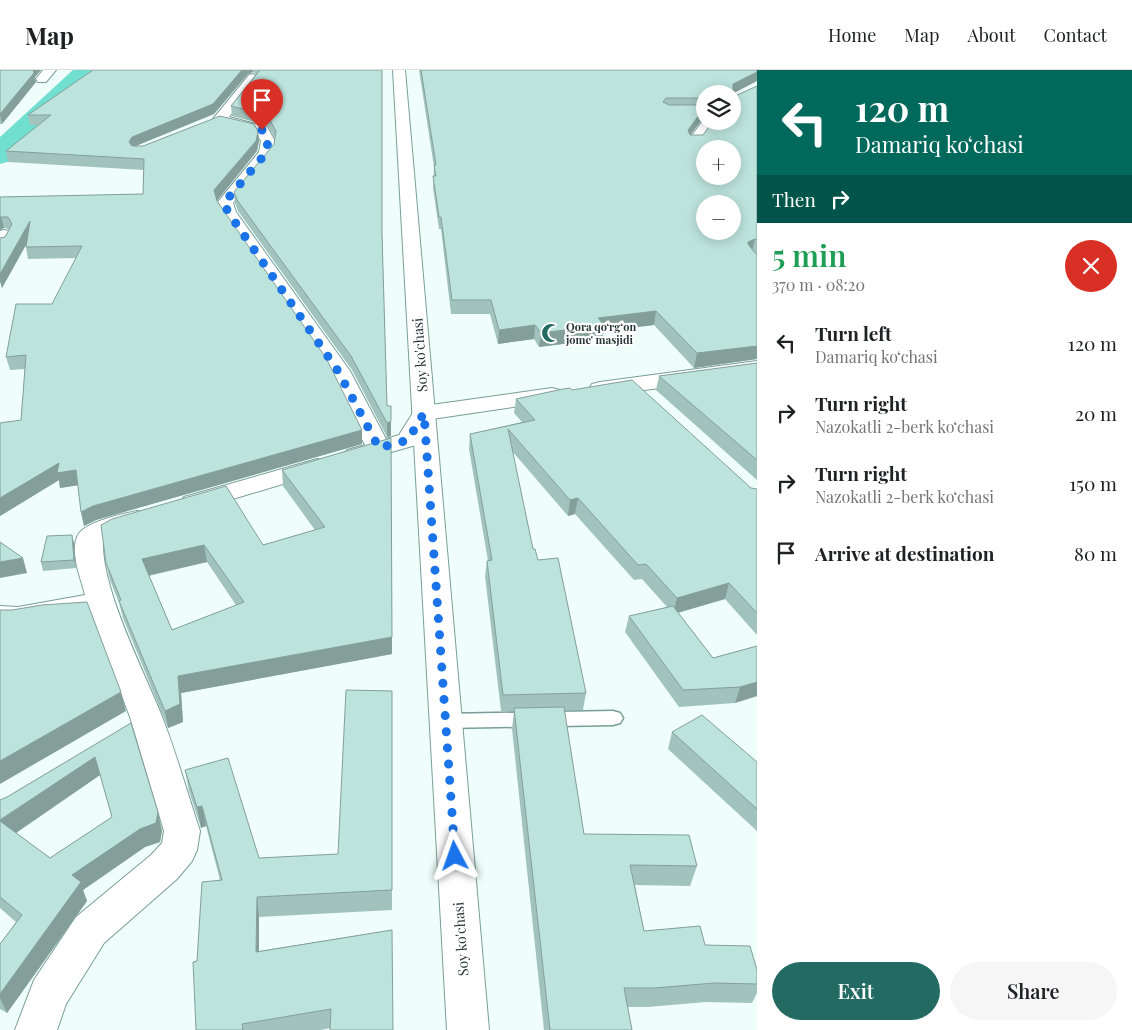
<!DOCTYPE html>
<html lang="en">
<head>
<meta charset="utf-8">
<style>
	body { margin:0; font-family:"Playfair Display",serif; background:#f6f6f6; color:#202124; height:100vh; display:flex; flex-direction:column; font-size:19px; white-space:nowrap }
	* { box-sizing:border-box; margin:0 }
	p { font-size:16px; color:#757577 }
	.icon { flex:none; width:28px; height:28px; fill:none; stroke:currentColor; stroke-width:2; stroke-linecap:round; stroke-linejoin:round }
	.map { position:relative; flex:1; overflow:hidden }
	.details { display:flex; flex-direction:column; background:#fff; width:375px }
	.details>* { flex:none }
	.top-card { background:#00695c; color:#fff; overflow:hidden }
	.buttons { position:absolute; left:696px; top:15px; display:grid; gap:10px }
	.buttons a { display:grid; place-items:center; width:45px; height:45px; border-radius:50%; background:#fff; box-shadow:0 2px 12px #0003; font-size:25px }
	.pin { position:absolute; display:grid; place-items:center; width:42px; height:42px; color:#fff; margin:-51px -21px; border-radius:50% 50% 50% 0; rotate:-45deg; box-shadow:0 0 5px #0007 }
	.pin .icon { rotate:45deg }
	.me { position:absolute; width:55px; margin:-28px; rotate:356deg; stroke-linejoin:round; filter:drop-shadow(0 0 4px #0008) }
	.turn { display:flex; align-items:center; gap:18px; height:105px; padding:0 15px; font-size:22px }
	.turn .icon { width:65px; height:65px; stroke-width:2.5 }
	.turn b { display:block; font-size:35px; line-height:42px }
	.then { display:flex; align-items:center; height:48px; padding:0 15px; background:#0003; gap:10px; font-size:19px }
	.round { display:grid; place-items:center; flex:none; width:52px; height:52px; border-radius:26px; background:#f6f6f6 }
	.head { display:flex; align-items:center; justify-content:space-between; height:85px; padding:0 15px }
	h1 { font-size:30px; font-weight:600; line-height:38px; color:#1e9e55 }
	.action { display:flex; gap:10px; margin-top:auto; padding:10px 15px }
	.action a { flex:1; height:58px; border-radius:30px; background:#236b62; color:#fff; font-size:20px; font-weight:600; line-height:58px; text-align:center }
	.action a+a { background:#f6f6f6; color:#202124 }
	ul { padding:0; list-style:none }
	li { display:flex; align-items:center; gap:15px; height:70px; padding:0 15px }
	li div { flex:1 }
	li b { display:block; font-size:19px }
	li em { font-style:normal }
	header { display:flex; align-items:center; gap:30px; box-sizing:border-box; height:70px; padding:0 25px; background:#fff; border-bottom:1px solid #e0e0e0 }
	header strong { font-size:24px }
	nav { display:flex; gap:28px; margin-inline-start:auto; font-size:18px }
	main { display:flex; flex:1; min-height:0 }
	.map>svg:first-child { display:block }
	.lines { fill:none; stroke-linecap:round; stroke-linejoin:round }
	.river { fill:#70dfcf; fill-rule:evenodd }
	.service-casing { stroke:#799e98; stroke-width:3 }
	.minor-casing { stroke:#799e98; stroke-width:2 }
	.secondary-casing { stroke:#799e98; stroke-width:2 }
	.service { fill:#fff; fill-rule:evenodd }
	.minor { fill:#fff; fill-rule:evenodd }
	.secondary { fill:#fff; fill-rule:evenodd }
	.wall { fill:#a2c3bd; fill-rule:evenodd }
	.shaded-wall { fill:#849f9a }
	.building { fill:#bce3dc; stroke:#849f9a; fill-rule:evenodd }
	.route { stroke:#1a73e8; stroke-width:9; stroke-dasharray:0 16.2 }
	.labels { text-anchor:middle; stroke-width:4.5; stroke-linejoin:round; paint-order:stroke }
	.far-poi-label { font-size:11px; font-weight:bold; fill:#263633; stroke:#fff; text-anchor:start }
	.street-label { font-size:14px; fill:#263633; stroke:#fff }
</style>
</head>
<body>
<header>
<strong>Map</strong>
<nav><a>Home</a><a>Map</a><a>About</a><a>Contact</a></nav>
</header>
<main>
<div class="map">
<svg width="757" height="960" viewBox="0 0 757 960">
	<rect width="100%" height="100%" fill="#effefb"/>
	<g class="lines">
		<!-- river -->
		<path class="river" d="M 73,0 L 101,0 L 11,91 L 0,94 L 0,67 Z"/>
		<!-- service casing -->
		<g class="service-casing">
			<path id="service" d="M 613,641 L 620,643 L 623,648 L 620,653 L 613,655 L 445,658 L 438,656 L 435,651 L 438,646 L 445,644 Z"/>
		</g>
		<!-- minor casing -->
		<g class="minor-casing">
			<g id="minor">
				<path d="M 43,0 L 56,0 L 46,12 L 38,12 L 36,9 Z"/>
				<path d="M 253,4 L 259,8 L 229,47 L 267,57 L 275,71 L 273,83 L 233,133 L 236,142 L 350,301 L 386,369 L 399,365 L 416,338 L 424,336 L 552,318 L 560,320 L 563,325 L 560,330 L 432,349 L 416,375 L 356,392 L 347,390 L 344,385 L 347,380 L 365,375 L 328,301 L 220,142 L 217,133 L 259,82 L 261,71 L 256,63 L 215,52 L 213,49 L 249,5 Z"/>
				<path d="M 705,48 L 705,51 L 717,51 L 699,75 L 689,75 L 687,72 Z"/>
				<path d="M 4,160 L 10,161 L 13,165 L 6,178 L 0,179 L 0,161 Z"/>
				<path d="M 757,291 L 757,305 L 600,326 L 592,324 L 589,319 L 592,314 L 600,312 Z"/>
				<path d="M 317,389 L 326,391 L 329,396 L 326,401 L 193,441 L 184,439 L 180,433 L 184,427 Z"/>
				<path d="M 137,441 L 146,443 L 150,449 C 144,459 116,464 103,471 C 101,518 143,599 161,644 C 176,682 187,722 200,761 L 197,780 L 192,791 L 177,809 L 104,873 L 66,934 L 57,960 L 15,960 L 34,910 L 76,847 L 151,785 L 162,773 L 164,761 L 130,647 L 91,544 L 18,557 L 0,556 L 0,536 L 18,537 L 85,525 C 81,508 70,484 77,467 C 82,452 123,444 137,441 Z"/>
			</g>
		</g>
		<!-- secondary casing -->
		<g class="secondary-casing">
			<path id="secondary" d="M 393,0 L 405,0 L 489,960 L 447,960 Z"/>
		</g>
		<!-- service -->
		<use href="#service" class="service"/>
		<!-- minor -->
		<use href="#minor" class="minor"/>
		<!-- secondary -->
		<use href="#secondary" class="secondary"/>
	</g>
	<!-- wall -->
	<g class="wall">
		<path d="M 0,0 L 41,0 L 35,7 L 36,12 L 2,54 L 0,54 Z"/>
		<path d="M 93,0 L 382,0 L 382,163 L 387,336 L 391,336 L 391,366 L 387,367 L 352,300 L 238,141 L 235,133 L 234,122 L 274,74 L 275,68 L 267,55 L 232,46 L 231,36 L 256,4 L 253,2 L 248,4 L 214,44 L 136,76 L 143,76 L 258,61 L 259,71 L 257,81 L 217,130 L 362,360 L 362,374 L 96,450 L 84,456 L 81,442 L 78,415 L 60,418 L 59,410 L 0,446 L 0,353 L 21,350 L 25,299 L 10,300 L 6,287 L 52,234 L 76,188 L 28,189 L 26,177 L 26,175 L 2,218 L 0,211 L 0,168 L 5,167 L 9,159 L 4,158 L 0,160 L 0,127 L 143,124 L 144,100 L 8,92 L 6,81 L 39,55 L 30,55 L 28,45 Z"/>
		<path d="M 419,0 L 757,0 L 757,11 L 733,23 L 733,27 L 757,16 L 757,289 L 694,298 L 654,255 L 604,261 L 602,269 L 539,277 L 534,269 L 498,274 L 490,244 L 451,244 L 441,159 L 439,159 L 433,118 L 434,97 ZM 705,24 L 732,51 L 703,65 L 690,65 L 704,47 L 705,47 Z"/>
		<path d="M 757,293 L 757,410 L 656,320 L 659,306 Z"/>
		<path d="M 572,320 L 751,418 L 757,419 L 757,565 L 725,529 L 678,543 L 713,588 L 757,576 L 757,626 L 735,633 L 679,637 L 625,562 L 629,546 L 667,537 L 642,509 L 634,510 L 575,444 L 568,446 L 512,381 L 533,479 L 586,623 L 583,640 L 564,640 L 584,764 L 697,796 L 690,816 L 635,815 L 644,861 L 705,875 L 757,900 L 757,923 L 752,933 L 706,932 L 648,937 L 628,937 L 632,960 L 544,960 L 512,659 L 514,641 L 501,641 L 485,506 L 487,491 L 488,491 L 469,379 L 470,364 L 522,352 L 514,343 L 516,329 Z"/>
		<path d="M 391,368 L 392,584 L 181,623 L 183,652 L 168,658 L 123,548 L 119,533 L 110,510 L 106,493 L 101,455 L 263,475 L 315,460 L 283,416 L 282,400 ZM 207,492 L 236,535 L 172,560 L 149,506 Z"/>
		<path d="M 74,473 L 76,498 L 43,501 L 41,492 Z"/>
		<path d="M 131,653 L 162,761 L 160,772 L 145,777 L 83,820 L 87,831 L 7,943 L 0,939 L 0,874 L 16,852 L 0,838 L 0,730 L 7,727 ZM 100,705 L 112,747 L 50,788 L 16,763 Z"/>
		<path d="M 672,662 L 757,692 L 757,761 L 668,679 Z"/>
		<path d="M 185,700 L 259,788 L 392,820 L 392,840 L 259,847 L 259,881 L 392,860 L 330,958 L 321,960 L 196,960 L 197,891 L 220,810 L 206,756 L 201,758 L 189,721 Z"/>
	</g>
	<!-- shaded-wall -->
	<g class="shaded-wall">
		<path d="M 33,0 L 41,0 L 35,7 L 36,12 L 2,54 L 0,44 Z"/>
		<path d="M 242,0 L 252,0 L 253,2 L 248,4 L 214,44 L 133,77 L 129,72 L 132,67 Z"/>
		<path d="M 757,2 L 757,11 L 732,24 L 733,14 Z"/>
		<path d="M 705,37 L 705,47 L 704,47 L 686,71 L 688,60 Z"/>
		<path d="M 258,61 L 259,71 L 257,81 L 216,132 L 214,120 Z"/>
		<path d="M 1,146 L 4,158 L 0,160 L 0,147 Z"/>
		<path d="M 30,151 L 33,162 L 2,218 L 0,211 L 0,204 Z"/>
		<path d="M 755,169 L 752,181 L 745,184 L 748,172 Z"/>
		<path d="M 656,241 L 654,255 L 604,261 L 602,269 L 539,277 L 541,263 L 598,248 Z"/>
		<path d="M 535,255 L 534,269 L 498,274 L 499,260 Z"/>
		<path d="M 757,276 L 757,289 L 694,298 L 697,283 Z"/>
		<path d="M 391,351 L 391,366 L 387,367 L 387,353 Z"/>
		<path d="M 362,360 L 362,374 L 96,450 L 84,456 L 81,442 L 93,436 Z"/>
		<path d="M 59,393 L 76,400 L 80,415 L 60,418 L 59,410 L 0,446 L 0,428 Z"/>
		<path d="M 578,428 L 575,444 L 568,446 L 570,430 Z"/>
		<path d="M 72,465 L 74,473 L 76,498 L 74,490 Z"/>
		<path d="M 204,475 L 207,492 L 145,506 L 142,489 Z"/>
		<path d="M 23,488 L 27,503 L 0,508 L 0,492 Z"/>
		<path d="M 729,513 L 725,529 L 673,544 L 677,528 Z"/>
		<path d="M 392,567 L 392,584 L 181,623 L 183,652 L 168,658 L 165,641 L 178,606 Z"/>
		<path d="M 757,612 L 757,626 L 735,633 L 740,617 Z"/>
		<path d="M 121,622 L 126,641 L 0,714 L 0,691 Z"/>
		<path d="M 95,687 L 100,705 L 7,769 L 0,750 Z"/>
		<path d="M 202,736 L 206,756 L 201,758 L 197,737 Z"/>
		<path d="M 158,742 L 162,761 L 160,772 L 145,777 L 83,820 L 87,831 L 7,943 L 0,928 L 0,924 L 72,805 Z"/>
		<path d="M 257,827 L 259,847 L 259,901 L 256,882 Z"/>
	</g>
	<!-- building -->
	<g class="building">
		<path d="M 0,0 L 33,0 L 34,3 L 0,44 Z"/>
		<path d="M 93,0 L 242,0 L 213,34 L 132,67 L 129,72 L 132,76 L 143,76 L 220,46 L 254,54 L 258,61 L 256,71 L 214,120 L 217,131 L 326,288 L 362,360 L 93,436 L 81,442 L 76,400 L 57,403 L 59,393 L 0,428 L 0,353 L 21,350 L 26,285 L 6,287 L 16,234 L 52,234 L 82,176 L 26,177 L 30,151 L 0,204 L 0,168 L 5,167 L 12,154 L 8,147 L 0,147 L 0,127 L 143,124 L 144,89 L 6,81 L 51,45 L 28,45 Z"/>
		<path d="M 260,0 L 382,0 L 382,163 L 387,336 L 391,336 L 391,351 L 387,353 L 351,286 L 237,130 L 234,122 L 274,74 L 276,61 L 267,45 L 231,36 Z"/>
		<path d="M 421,0 L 757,0 L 757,2 L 733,14 L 733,27 L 757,16 L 757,170 L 755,169 L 748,172 L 748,174 L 755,183 L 757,184 L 757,276 L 697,283 L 656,241 L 598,248 L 604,255 L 541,263 L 535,255 L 499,260 L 491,230 L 452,230 L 441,147 L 439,147 L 433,106 L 436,106 L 434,95 L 436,95 ZM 705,24 L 732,24 L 732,51 L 713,51 L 703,65 L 690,65 L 688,60 L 705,37 L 705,35 L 669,35 L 663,32 L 666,28 L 705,28 ZM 705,79 L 732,79 L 732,106 L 705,106 ZM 705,134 L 732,134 L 732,161 L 705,161 Z"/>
		<path d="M 757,293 L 757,390 L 659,306 Z"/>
		<path d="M 632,310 L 751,418 L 757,419 L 757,543 L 729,513 L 677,528 L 646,494 L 638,495 L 578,428 L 570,430 L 508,359 L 533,479 L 535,479 L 538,490 L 558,488 L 586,623 L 503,625 L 487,491 L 492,490 L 470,364 L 535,350 L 516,329 L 563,319 L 570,318 L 572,320 Z"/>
		<path d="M 391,368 L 392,567 L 178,606 L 180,634 L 165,641 L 119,531 L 121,530 L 106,493 L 101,455 L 112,449 L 226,416 L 263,475 L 325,457 L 282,400 ZM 204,475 L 244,532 L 172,560 L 142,489 Z"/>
		<path d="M 72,465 L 74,490 L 41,492 L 47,466 Z"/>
		<path d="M 0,472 L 23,488 L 0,492 Z"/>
		<path d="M 87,532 L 121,622 L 0,691 L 0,540 L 12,540 L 42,535 Z"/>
		<path d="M 673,536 L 713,588 L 757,576 L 757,612 L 740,617 L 683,620 L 629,546 Z"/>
		<path d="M 346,620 L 392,621 L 392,820 L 257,827 L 256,882 L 392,860 L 393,960 L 330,960 L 331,939 L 242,954 L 243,960 L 196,960 L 193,892 L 197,891 L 202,812 L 222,810 L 202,736 L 197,737 L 185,700 L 228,688 L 259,788 L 338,784 Z"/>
		<path d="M 564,637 L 584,764 L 689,765 L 697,796 L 630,795 L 644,861 L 700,856 L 705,875 L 750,876 L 757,900 L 757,914 L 714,913 L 655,918 L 624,918 L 632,960 L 550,960 L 514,638 Z"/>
		<path d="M 702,645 L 757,692 L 757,739 L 672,662 Z"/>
		<path d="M 131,653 L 158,742 L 156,753 L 140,759 L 72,805 L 81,812 L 0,924 L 0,874 L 22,845 L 0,827 L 0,751 L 50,788 L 112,747 L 95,687 L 0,750 L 0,730 L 7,727 Z"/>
	</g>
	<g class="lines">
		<!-- route -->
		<path class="route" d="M 262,60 L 268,71 L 266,83 L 224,133 L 228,142 L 338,301 L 379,378 L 408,370 L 424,343 L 455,786"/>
	</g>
	<!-- icons -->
	<defs>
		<g id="mosque-bare" transform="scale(1.5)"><path d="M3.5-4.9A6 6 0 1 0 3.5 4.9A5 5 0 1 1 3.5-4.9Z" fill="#236b62" stroke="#fff" stroke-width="2.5" paint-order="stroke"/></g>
	</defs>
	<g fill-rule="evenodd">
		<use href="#mosque-bare" x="551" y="263"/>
	</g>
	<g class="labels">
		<!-- far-poi labels -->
		<g class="far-poi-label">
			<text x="566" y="261">Qora qoʻrgʻon<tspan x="566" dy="13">jome' masjidi</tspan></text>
		</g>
		<!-- street labels -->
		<g class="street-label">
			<text transform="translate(420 285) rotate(-94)" y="5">Soy ko'chasi</text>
			<text transform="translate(461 869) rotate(-94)" y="5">Soy ko'chasi</text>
		</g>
	</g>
</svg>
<div class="buttons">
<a><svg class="icon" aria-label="layers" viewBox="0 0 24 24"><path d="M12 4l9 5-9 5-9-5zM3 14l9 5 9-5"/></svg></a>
<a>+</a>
<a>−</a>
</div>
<div class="pin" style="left:262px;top:60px;background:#d93025"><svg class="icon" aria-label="arrive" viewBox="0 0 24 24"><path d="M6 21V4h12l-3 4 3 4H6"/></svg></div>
<svg class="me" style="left:455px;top:786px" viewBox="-20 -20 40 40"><path d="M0-17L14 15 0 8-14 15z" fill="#1a73e8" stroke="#fff" stroke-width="4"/></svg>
</div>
<section class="details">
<div class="top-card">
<div class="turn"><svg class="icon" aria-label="left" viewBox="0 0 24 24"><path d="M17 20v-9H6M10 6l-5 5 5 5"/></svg><div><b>120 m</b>Damariq koʻchasi</div></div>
<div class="then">Then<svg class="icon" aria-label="right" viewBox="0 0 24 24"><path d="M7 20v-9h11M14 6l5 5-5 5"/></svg></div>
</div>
<div class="head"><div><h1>5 min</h1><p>370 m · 08:20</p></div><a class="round" style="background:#d93025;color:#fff"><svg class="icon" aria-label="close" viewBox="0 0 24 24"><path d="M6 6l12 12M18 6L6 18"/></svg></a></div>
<ul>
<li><svg class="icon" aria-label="left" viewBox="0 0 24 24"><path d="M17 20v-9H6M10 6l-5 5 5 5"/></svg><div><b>Turn left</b><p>Damariq koʻchasi</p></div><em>120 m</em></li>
<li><svg class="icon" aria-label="right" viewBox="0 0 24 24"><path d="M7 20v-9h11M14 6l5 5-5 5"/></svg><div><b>Turn right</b><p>Nazokatli 2-berk koʻchasi</p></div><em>20 m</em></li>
<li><svg class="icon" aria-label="right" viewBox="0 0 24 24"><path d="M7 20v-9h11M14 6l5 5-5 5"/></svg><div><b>Turn right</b><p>Nazokatli 2-berk koʻchasi</p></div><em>150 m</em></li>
<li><svg class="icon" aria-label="arrive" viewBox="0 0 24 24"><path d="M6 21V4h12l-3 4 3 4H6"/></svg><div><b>Arrive at destination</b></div><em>80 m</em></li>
</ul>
<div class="action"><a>Exit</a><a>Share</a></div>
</section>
</main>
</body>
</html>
